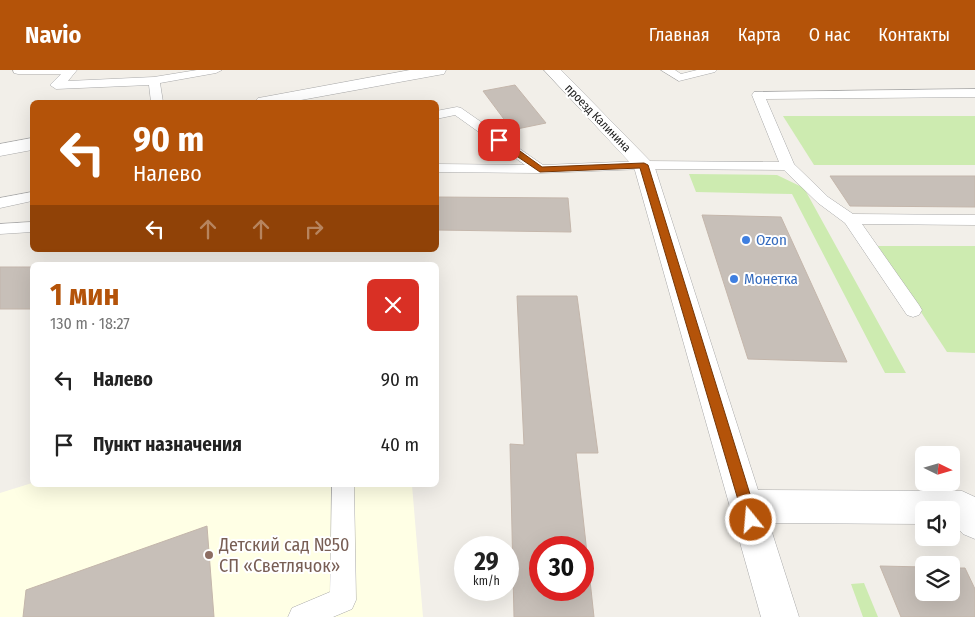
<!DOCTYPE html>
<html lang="ru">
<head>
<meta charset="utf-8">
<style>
	body { margin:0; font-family:"Fira Sans Condensed",sans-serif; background:#f2f2f2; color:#222; height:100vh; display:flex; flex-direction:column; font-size:19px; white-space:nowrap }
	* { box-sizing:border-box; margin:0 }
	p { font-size:16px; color:#767676 }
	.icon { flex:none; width:28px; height:28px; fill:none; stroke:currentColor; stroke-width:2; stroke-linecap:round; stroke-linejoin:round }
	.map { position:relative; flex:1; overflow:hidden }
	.details { position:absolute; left:30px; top:192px; width:409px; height:225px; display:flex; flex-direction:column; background:#fff; border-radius:8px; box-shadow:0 5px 20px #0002 }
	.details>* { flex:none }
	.banner { position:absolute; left:30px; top:30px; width:409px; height:152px; border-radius:8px; box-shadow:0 5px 20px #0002; background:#b45309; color:#fff; overflow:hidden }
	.needle { width:32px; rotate:95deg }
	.controls { position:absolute; left:915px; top:376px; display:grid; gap:10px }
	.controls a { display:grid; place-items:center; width:45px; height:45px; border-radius:8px; background:#fff; box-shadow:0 5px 20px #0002; font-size:25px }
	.speed { position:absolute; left:454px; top:466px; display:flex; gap:10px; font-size:25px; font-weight:700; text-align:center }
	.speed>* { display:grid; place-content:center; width:65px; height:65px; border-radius:50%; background:#fff; box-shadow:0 5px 20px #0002; line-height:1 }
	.speed small { font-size:12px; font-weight:400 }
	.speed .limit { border:8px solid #d22; background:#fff; color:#111 }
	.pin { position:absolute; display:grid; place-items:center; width:42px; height:42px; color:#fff; margin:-21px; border-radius:10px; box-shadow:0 2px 8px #0006 }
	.me { position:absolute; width:55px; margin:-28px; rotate:343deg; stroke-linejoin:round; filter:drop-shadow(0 0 4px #0008) }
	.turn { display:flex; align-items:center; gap:18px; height:105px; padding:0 20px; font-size:22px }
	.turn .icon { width:65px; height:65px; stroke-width:2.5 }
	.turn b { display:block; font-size:35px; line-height:42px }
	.lanes { display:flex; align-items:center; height:48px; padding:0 20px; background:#0003; justify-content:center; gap:25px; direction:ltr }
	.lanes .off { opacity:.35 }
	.round { display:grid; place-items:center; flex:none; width:52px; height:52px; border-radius:8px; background:#f2f2f2 }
	.summary { display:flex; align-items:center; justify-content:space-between; height:85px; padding:0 20px }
	h1 { font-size:30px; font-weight:700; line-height:38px; color:#b45309 }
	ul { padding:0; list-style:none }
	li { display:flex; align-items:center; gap:15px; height:65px; padding:0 20px }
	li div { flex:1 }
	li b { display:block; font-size:19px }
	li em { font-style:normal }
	header { display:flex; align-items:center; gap:30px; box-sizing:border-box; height:70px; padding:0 25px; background:#b45309; color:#fff }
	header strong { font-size:24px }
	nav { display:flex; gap:28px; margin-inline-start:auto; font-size:18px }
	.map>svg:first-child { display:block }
	.education { fill:#ffffe5 }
	.grass { fill:#cdebb0 }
	.building { fill:#c7bfb8; stroke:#c4b6ab; fill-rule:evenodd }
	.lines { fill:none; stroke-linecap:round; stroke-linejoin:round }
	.lane-casing { stroke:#a9a9a9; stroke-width:1 }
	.street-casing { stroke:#a9a9a9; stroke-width:1 }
	.lane { fill:#fff; fill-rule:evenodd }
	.street { fill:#fff; fill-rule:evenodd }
	.route { fill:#b45309; stroke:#753606 }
	.shop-dot { fill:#3f7fe0; stroke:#fff; stroke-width:2 }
	.education-dot { fill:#8d6e63; stroke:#fff; stroke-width:2 }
	.labels { text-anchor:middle; stroke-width:4; stroke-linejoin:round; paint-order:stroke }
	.far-street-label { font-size:12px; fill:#222; stroke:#fff }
	.shop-label { font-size:15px; fill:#366cbe; stroke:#fff; text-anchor:start }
	.near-education-label { font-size:18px; fill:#785e54; stroke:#fff; text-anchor:start }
</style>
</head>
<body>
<header>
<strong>Navio</strong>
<nav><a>Главная</a><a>Карта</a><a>О нас</a><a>Контакты</a></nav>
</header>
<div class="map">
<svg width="975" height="547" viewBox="0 0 975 547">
	<rect width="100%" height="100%" fill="#f2efe9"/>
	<!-- education -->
	<path class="education" d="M 32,413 L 32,415 L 412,415 L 423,547 L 0,547 L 0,423 Z"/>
	<!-- grass -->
	<g class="grass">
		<path d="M 783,46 L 975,46 L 975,95 L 814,95 Z"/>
		<path d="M 689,104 L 777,105 L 804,118 L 906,303 L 885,303 L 792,124 L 696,122 Z"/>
		<path d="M 878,176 L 975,176 L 975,283 L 947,282 Z"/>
		<path d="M 864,513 L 878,547 L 863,547 L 851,514 Z"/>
	</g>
	<!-- building -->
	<g class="building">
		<path d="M 515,15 L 546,53 L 512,60 L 483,21 Z"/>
		<path d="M 830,106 L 975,106 L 975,137 L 850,136 Z"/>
		<path d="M 436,127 L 568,128 L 571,162 L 436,160 Z"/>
		<path d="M 702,145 L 781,147 L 847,292 L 748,289 Z"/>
		<rect x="0" y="197" width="32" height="42"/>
		<path d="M 517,226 L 577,226 L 598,383 L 576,383 L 594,547 L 514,547 L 510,374 L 524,375 ZM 540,478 L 582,478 L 582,520 L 540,520 Z"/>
		<path d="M 207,456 L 214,547 L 23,547 L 26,520 Z"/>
		<path d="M 880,496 L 924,497 L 924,522 L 951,522 L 951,498 L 965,498 L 975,519 L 975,547 L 901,547 Z"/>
	</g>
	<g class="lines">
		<!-- lane casing -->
		<g class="lane-casing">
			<g id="lane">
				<path d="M 13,0 L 77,0 L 68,11 L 154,7 L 197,0 L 222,0 L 216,3 L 160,13 L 163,32 L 151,32 L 149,15 L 56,19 L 50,15 L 61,4 L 18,4 L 14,3 Z"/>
				<path d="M 661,0 L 675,0 L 681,4 L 697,0 L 717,0 L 715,2 L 679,11 Z"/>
				<path d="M 975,19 L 975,27 L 766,29 L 794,94 L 828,127 L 853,144 L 975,145 L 975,155 L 862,154 L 919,235 L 922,240 L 919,245 L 913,247 L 907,245 L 845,153 L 818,133 L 784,100 L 644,99 L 540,103 L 436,102 L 436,94 L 525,95 L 455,45 L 436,49 L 436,41 L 457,37 L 461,38 L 543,95 L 644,91 L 779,92 L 752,25 L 754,22 Z"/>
				<path d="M 32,122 L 32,131 L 0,138 L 0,128 Z"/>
				<path d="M 32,152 L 32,162 L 0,164 L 0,154 Z"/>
				<path d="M 332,415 L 354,415 L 356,530 L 352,539 L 333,547 L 288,547 L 292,538 L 330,522 Z"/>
			</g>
		</g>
		<!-- street casing -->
		<g class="street-casing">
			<g id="street">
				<path d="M 410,0 L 446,0 L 444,4 L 438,5 L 290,32 L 255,32 L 258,28 L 264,27 Z"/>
				<path d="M 544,0 L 561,0 L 654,95 L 758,420 L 962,421 L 975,427 L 975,469 L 963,464 L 954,454 L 951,454 L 951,440 L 924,440 L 924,454 L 769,453 L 799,547 L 761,547 L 634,97 Z"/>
				<path d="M 32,68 L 32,80 L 0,86 L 0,74 Z"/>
			</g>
		</g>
		<!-- lane -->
		<use href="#lane" class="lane"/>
		<!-- street -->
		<use href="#street" class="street"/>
	</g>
	<!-- route -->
	<path class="route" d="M 496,68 L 502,68 L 542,97 L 644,93 L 648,95 L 758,450 L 756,455 L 751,457 L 746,455 L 744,450 L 640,98 L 540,102 L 496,72 Z"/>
	<!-- markers -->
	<g class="shop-dot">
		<circle cx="746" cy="170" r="5"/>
		<circle cx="734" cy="209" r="5"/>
	</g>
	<circle class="education-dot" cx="209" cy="485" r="5"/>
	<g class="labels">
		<!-- far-street labels -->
		<g class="far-street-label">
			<text transform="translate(598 48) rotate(46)" y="4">проезд Калинина</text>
		</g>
		<!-- shop labels -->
		<g class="shop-label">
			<text x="756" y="175">Ozon</text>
			<text x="744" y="214">Монетка</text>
		</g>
		<!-- near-education labels -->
		<g class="near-education-label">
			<text x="219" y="481">Детский сад №50<tspan x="219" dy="21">СП «Светлячок»</tspan></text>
		</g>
	</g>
</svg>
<div class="controls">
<a><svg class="needle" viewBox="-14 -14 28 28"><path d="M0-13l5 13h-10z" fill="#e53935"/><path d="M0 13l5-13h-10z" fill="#767676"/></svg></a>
<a><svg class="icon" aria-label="sound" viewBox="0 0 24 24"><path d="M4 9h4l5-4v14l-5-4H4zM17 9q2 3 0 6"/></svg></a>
<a><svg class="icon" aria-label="layers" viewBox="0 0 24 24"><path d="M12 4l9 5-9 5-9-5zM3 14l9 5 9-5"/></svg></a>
</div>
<div class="speed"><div>29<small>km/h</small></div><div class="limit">30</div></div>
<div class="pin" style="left:499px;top:70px;background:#d93025"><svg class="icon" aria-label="arrive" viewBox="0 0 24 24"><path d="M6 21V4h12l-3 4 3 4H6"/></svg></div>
<svg class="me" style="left:751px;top:450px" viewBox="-20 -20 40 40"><circle r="17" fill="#b45309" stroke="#fff" stroke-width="3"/><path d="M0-11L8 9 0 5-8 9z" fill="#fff"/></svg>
<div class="banner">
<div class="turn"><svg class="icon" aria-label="left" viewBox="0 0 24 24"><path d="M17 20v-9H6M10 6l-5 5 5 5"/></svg><div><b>90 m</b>Налево</div></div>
<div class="lanes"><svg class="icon" aria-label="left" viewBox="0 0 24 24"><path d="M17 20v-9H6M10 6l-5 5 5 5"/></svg><svg class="icon off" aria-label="ahead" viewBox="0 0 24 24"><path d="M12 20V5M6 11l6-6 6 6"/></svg><svg class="icon off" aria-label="ahead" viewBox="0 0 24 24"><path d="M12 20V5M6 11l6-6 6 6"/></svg><svg class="icon off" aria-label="right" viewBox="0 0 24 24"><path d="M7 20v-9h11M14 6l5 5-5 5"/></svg></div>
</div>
<section class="details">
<div class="summary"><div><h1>1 мин</h1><p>130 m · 18:27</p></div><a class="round" style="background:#d93025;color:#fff"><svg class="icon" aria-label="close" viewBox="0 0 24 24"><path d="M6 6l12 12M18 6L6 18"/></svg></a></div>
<ul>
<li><svg class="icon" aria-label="left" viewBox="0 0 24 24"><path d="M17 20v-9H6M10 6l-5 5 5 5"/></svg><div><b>Налево</b></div><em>90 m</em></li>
<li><svg class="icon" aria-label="arrive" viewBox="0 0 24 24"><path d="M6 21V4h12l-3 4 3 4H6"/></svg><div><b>Пункт назначения</b></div><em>40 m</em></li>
</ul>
</section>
</div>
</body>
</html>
